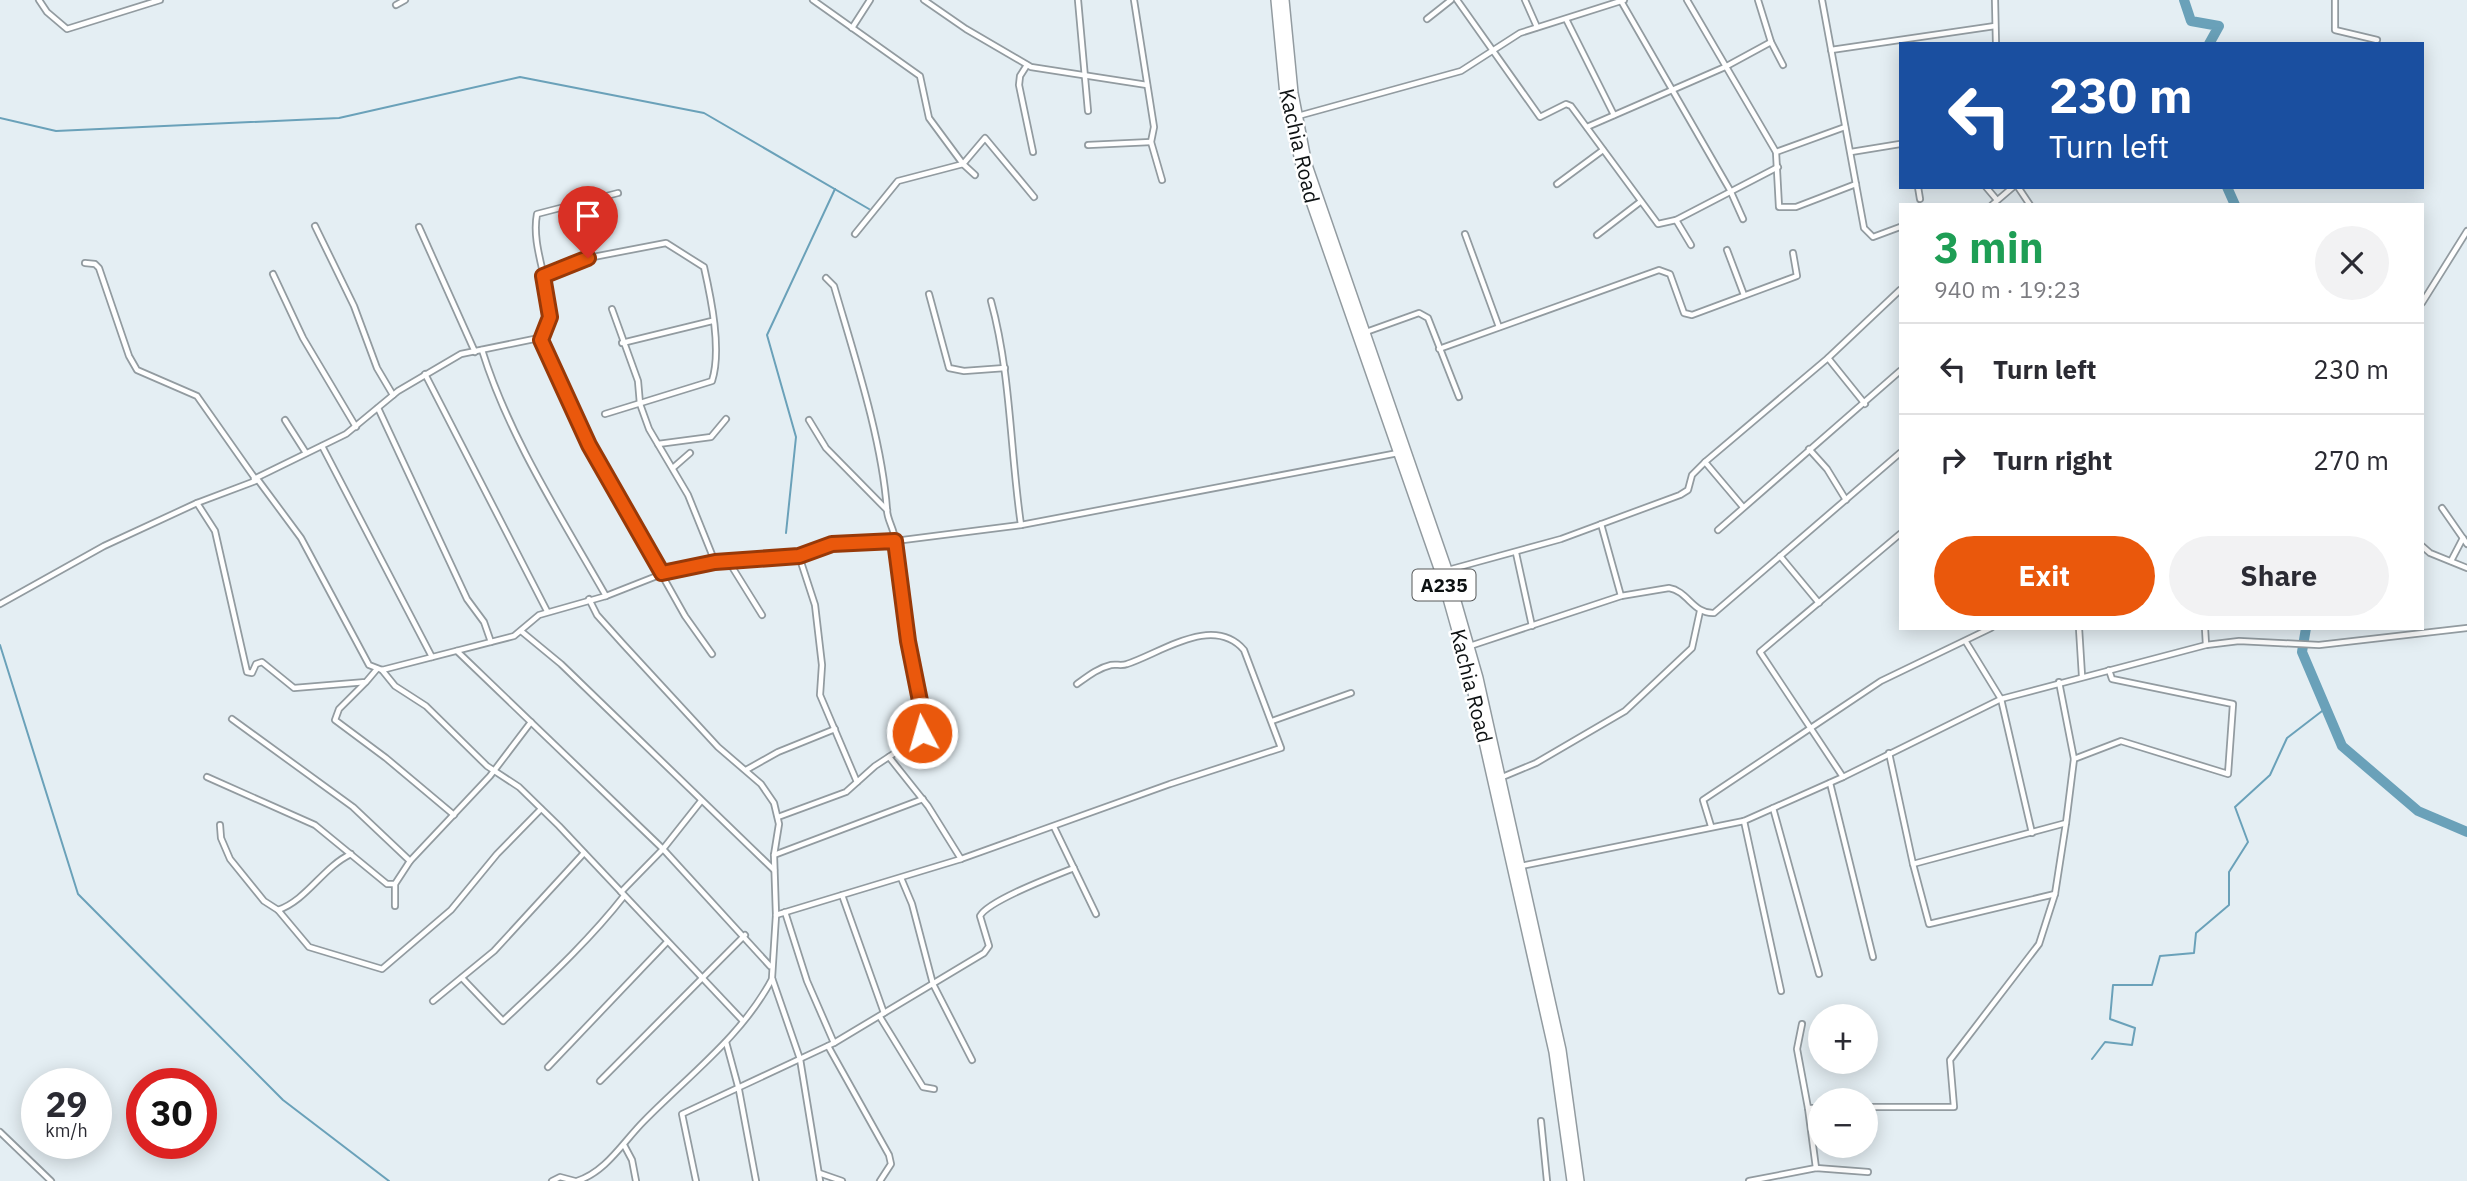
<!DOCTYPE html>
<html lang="en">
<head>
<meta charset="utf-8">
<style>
	body { margin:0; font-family:"IBM Plex Sans",sans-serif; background:#f2f2f3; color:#2b2b33; height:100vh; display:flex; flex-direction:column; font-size:26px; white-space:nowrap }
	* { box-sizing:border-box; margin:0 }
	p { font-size:23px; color:#7c7c81 }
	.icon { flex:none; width:38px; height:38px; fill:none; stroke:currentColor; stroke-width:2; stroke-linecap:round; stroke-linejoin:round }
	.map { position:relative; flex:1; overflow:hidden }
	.drawer { position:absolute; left:1899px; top:203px; width:525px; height:427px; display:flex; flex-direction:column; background:#fff; border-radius:0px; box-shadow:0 4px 18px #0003 }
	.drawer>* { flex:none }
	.hud { position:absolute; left:1899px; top:42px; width:525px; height:147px; border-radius:0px; box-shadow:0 4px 18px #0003; background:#1a4fa0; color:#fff; overflow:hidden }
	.buttons { position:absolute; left:1808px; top:1004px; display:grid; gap:14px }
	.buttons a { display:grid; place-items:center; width:70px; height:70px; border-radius:50%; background:#fff; box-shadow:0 4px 18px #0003; font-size:35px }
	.speed { position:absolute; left:21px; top:1068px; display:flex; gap:14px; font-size:35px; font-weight:700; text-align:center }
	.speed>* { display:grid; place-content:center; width:91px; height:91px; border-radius:50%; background:#fff; box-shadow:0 4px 18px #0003; line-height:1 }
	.speed small { font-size:18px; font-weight:400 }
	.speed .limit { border:10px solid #d22; background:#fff; color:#111 }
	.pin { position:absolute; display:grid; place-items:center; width:60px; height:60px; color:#fff; margin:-72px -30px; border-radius:50% 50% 50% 0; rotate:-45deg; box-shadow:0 0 7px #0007 }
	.pin .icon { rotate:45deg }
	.me { position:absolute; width:77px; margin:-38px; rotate:354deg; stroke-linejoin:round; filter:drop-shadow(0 0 5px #0008) }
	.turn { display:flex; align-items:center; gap:24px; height:147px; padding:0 35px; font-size:32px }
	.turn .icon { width:91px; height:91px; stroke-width:2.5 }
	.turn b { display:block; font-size:49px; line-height:60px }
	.round { display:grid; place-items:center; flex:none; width:74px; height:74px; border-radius:37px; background:#f2f2f3 }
	.headline { display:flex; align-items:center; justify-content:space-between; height:119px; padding:0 35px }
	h1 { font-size:42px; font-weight:700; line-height:52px; color:#1e9e55 }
	.primary-button { display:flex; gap:14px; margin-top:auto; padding:14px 35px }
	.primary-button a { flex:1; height:80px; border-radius:42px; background:#ea580c; color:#fff; font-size:28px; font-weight:700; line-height:80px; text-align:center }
	.primary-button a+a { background:#f2f2f3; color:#2b2b33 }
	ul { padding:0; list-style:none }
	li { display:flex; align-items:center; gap:21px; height:91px; padding:0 35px; border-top:2px solid #e1e1e2 }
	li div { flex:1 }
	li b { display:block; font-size:26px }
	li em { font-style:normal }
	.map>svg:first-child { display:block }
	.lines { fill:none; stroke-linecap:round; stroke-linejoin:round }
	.stream { stroke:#6aa1b9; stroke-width:2 }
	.river { stroke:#6aa1b9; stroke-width:10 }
	.street-casing { stroke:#929ba0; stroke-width:8 }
	.highway-casing { stroke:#929ba0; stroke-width:12 }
	.street { stroke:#fff; stroke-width:4.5 }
	.highway { stroke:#fff; stroke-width:9 }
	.route-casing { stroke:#983908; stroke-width:18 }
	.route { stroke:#ea580c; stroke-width:12 }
	.labels { text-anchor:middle; stroke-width:5; stroke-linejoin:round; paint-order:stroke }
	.shield { fill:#fff; stroke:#565859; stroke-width:2 }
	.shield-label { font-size:19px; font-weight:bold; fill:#0d1112 }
	.street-label { font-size:21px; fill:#0d1112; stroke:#fff }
</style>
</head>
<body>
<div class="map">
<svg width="2467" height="1181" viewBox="0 0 2467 1181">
	<rect width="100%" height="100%" fill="#e4eef3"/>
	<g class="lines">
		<!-- stream -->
		<g class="stream">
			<path d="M 0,118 L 56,131 L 339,118 L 520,77 L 704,113 L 869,209"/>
			<path d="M 786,533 L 796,437 L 767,335 L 835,189"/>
			<path d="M 0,645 L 78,894 L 283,1100 L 389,1181"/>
			<path d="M 2092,1059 L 2105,1042 L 2132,1045 L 2135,1028 L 2110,1019 L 2113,985 L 2152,985 L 2160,956 L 2194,953 L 2196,933 L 2229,905 L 2229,872 L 2248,842 L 2235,807 L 2270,775 L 2287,738 L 2326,708"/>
		</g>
		<!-- river -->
		<g class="river">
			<path d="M 2184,0 L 2191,21 L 2219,26 L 2209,44"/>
			<path d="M 2227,187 L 2235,205"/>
			<path d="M 2306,628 L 2302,652 L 2342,746 L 2418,811 L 2467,832"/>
		</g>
		<!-- street casing -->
		<g class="street-casing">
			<g id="street">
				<path d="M 39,0 L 47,12 L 67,29 L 160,0"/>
				<path d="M 813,0 L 920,76 L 929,118 L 963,164 L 985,138 L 1034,197"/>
				<path d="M 924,0 L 966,29 L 1031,67 L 1147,85"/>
				<path d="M 1078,0 L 1088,111"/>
				<path d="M 1134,0 L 1154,127 L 1151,142 L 1162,180"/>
				<path d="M 1457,0 L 1540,117 L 1566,104 L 1571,106 L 1658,224 L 1676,220 L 1778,167"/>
				<path d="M 1525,0 L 1537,27"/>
				<path d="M 1687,0 L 1776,152 L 1779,207 L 1796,207 L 1856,184"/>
				<path d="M 1758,0 L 1771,42 L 1783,65"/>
				<path d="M 1822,0 L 1864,228 L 1873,237 L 1900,227"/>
				<path d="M 1995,0 L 1996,44"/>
				<path d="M 2335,0 L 2335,30 L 2377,40"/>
				<path d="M 1621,1 L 1730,190 L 1743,219"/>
				<path d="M 396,5 L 405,0"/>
				<path d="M 1427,19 L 1451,0"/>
				<path d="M 1566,19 L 1614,115"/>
				<path d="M 852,28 L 870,0"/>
				<path d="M 1831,50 L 1995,26"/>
				<path d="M 1027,65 L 1020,76 L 1019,85 L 1033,152"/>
				<path d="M 1298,116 L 1461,71 L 1520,33 L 1624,0"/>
				<path d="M 1587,127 L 1725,67 L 1771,42"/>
				<path d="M 1088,145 L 1151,142"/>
				<path d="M 1776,152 L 1845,127"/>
				<path d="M 1851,152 L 1900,144"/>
				<path d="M 1557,184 L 1603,150"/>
				<path d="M 1918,187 L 1920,199"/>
				<path d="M 1986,187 L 1997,200"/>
				<path d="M 2018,187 L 2030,205"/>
				<path d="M 1992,205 L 2013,187"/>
				<path d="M 1676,220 L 1691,245"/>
				<path d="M 315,226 L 354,306 L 377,368 L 393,395"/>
				<path d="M 419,227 L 475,352"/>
				<path d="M 855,234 L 898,181 L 963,164 L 975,175"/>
				<path d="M 1465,234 L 1499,327"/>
				<path d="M 1597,235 L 1640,202"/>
				<path d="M 1727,250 L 1744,295"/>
				<path d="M 85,263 L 95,264 L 99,268 L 129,356 L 137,370 L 197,396 L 254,477"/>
				<path d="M 273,274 L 303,338 L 356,427"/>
				<path d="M 543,276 L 588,258 L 666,243 L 704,267 C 711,298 722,350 712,381 L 605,414"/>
				<path d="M 929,294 L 949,368 L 964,371 L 1005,368"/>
				<path d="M 991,301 C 1011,374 1010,450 1021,525"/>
				<path d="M 2422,303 L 2467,231"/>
				<path d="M 612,309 L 638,381 L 640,404 L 649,429 L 688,495 L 715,562"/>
				<path d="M 1366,332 L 1419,313 L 1428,318 L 1459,397"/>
				<path d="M 541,340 C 563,301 529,256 537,214 L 618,193"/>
				<path d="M 622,343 L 712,321"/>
				<path d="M 1439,349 L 1659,270 L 1670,274 L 1684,313 L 1692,315 L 1797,276 L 1793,253"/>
				<path d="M 482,350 C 509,437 561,517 606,596"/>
				<path d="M 1828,358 L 1865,404"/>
				<path d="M 425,374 L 547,611"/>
				<path d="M 378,408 L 467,599 L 484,622 L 491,642"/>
				<path d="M 285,420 L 306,453"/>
				<path d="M 809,420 L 826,448 L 887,510"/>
				<path d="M 658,444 L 711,437 L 726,419"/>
				<path d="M 322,446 L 432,657"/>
				<path d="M 1809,449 L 1827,469 L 1846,500"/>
				<path d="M 674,467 L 690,453"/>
				<path d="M 254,479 L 346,434 L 398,391 L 461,354 L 539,338 L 589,445 L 685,616 L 712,654"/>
				<path d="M 197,503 L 215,531 L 247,672 L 252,673 L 256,664 L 262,662 L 294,688 L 366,682 L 377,669"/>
				<path d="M 1743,507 L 1705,462 L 1828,358 L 1900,290"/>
				<path d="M 2442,508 L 2467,544"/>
				<path d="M 1601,524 L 1621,596"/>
				<path d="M 1718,530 L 1900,371"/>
				<path d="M 2422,546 L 2430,553 L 2467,568"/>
				<path d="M 1516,553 L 1532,626"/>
				<path d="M 799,556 L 815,605 L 822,665 L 820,695 L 857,782"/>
				<path d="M 1780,556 L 1819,603"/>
				<path d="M 2451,561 L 2463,538"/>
				<path d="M 729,562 L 762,615"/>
				<path d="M 1448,570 L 1561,539 L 1680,495 L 1688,490 L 1692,475 L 1705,462"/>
				<path d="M 589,599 L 597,615 L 623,644 L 718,747 L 761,784 L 774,803 L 779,824 L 774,855 L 776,915 L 772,978 L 800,1059 L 820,1181"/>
				<path d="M 0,604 L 104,546 L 197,503 L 258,480 L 301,538 L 369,665 L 382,670 L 514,636 L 539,615 L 606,596 L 667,572 L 715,562 L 799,556 L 832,544 L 895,541 L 1021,525 L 1398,453"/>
				<path d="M 2079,628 L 2082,676"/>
				<path d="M 2205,628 L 2206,645"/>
				<path d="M 521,631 L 561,664 L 774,870"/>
				<path d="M 1966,642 L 2001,699 L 2032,833"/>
				<path d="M 1470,646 L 1621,596 L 1669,588 C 1688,591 1693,614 1714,613 L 1900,453"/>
				<path d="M 457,651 L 663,849 L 770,966"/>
				<path d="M 382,670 L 395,686 L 426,706 L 487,766 L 519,787 L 559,826 L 743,1021"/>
				<path d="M 2059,682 L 2074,759"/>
				<path d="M 365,683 L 339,709 L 335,720 L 386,758 L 454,815"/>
				<path d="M 232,719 L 353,807 L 410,861"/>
				<path d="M 1272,721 L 1351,693"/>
				<path d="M 1889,753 L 1913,864"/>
				<path d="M 889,757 L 928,806 L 961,859"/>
				<path d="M 746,770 L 778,752 L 835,729"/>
				<path d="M 207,777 L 315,825 L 387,884 L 395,884"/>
				<path d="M 1843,777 L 1760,652 L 1900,534"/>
				<path d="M 1500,778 L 1536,763 L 1625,711 L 1692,648 L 1700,611"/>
				<path d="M 1830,783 L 1873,957"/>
				<path d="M 1773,808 L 1819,974"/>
				<path d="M 778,817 L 846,792 L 875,766 L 916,739 L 925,726 C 911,665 900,603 895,541 C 895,530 887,520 887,510 C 882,439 854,355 834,286 L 826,278"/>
				<path d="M 1744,821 L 1781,991"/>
				<path d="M 220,825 L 221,838 L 230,859 L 264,901 L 278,910 L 309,947 L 382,969 L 451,910 L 497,854 L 541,809"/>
				<path d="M 1711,826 L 1703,800 L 1881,681 L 1991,628"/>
				<path d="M 1054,827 L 1096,914"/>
				<path d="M 774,855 L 923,799"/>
				<path d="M 1521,866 L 1744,821 L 1843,777 L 2001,699 L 2206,645 L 2239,641 L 2319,645 L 2467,628"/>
				<path d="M 901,878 L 912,904 L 933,984 L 972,1060"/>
				<path d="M 621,892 L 663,849 L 701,801"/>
				<path d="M 2055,894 L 2066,823"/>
				<path d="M 842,895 L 884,1013"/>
				<path d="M 395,906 L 395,884 L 410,861 L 490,776 L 531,722"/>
				<path d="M 278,910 C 307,900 323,867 351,854"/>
				<path d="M 785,912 L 807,981 L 834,1043"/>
				<path d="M 776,915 L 961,859 L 1170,784 L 1281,748 L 1244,650 C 1213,614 1161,653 1127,664 C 1122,666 1116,664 1111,665 C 1098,668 1088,676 1077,684"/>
				<path d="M 462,978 L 503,1021 C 544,982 588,942 624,896"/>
				<path d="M 433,1001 L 494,951 L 584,853"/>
				<path d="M 880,1017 L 923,1087 L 934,1089"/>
				<path d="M 1802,1024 L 1797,1049 L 1808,1108"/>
				<path d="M 726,1042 L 739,1090 L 756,1181"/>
				<path d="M 828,1046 L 889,1155 L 891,1164 L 880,1181"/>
				<path d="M 548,1067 L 667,942"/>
				<path d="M 600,1081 L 745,935"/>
				<path d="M 1866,1107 L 1954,1107 L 1950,1060 L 2039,944 L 2055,894 L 1929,924 L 1913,864 L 2066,823 L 2074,759 L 2121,741 L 2228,774 L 2233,704 L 2112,679 L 2109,670"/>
				<path d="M 1541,1121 L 1547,1181"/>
				<path d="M 0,1132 L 51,1181"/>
				<path d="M 624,1145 L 632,1160 L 636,1181"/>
				<path d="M 1816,1168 L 1808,1108 L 1820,1108"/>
				<path d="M 819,1173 L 842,1181"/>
				<path d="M 552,1181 L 560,1177 L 575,1181"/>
				<path d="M 577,1181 C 606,1172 623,1142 644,1121 C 688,1076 742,1036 772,979"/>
				<path d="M 696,1181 L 682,1114 L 834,1043 L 984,953 L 989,946 L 980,916 C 989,900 1054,876 1074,868"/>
				<path d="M 1749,1181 L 1816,1168 L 1868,1172"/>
			</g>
		</g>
		<!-- highway casing -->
		<g class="highway-casing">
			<g id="highway">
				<path d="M 1276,0 L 1285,95 L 1306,187 L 1442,577 L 1467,666 L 1554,1052 L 1572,1181"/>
				<path d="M 1284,0 L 1293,93 L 1307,165 L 1447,570 L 1478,678 L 1561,1050 L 1579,1181"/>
			</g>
		</g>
		<!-- street -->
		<use href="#street" class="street"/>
		<!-- highway -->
		<use href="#highway" class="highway"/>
	</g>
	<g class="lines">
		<!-- route casing -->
		<g class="route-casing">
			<path id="route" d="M 588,258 L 543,276 L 550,317 L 541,340 L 589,445 L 662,573 L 715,562 L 799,556 L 832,544 L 895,541 L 908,641 L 925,726 L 922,733"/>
		</g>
		<!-- route -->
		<use href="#route" class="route"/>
	</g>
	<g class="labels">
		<!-- shield labels -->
		<rect class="shield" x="1412.5" y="569.5" width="63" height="31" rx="5"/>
		<g class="shield-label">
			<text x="1444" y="592">A235</text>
		</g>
		<!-- street labels -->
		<g class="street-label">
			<text transform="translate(1299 146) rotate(77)" y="7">Kachia Road</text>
			<text transform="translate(1471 686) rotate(76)" y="7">Kachia Road</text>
		</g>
	</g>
</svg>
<div class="buttons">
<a>+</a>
<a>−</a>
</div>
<div class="speed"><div>29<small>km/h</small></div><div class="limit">30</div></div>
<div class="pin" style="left:588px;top:258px;background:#d93025"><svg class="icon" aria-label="arrive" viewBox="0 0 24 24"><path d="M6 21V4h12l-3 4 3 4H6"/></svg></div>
<svg class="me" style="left:922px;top:733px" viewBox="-20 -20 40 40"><circle r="17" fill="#ea580c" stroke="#fff" stroke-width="3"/><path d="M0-11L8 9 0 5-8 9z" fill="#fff"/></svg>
<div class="hud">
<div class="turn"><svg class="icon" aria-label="left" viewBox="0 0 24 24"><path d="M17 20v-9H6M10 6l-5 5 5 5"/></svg><div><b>230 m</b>Turn left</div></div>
</div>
<section class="drawer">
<div class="headline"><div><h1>3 min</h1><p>940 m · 19:23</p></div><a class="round"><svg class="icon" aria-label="close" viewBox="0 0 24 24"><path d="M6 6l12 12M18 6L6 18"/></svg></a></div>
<ul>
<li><svg class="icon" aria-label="left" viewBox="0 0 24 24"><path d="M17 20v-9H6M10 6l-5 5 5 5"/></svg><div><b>Turn left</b></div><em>230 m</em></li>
<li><svg class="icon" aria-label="right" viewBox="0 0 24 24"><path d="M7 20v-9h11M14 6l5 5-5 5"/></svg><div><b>Turn right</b></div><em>270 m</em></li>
</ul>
<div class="primary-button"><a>Exit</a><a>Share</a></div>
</section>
</div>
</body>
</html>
